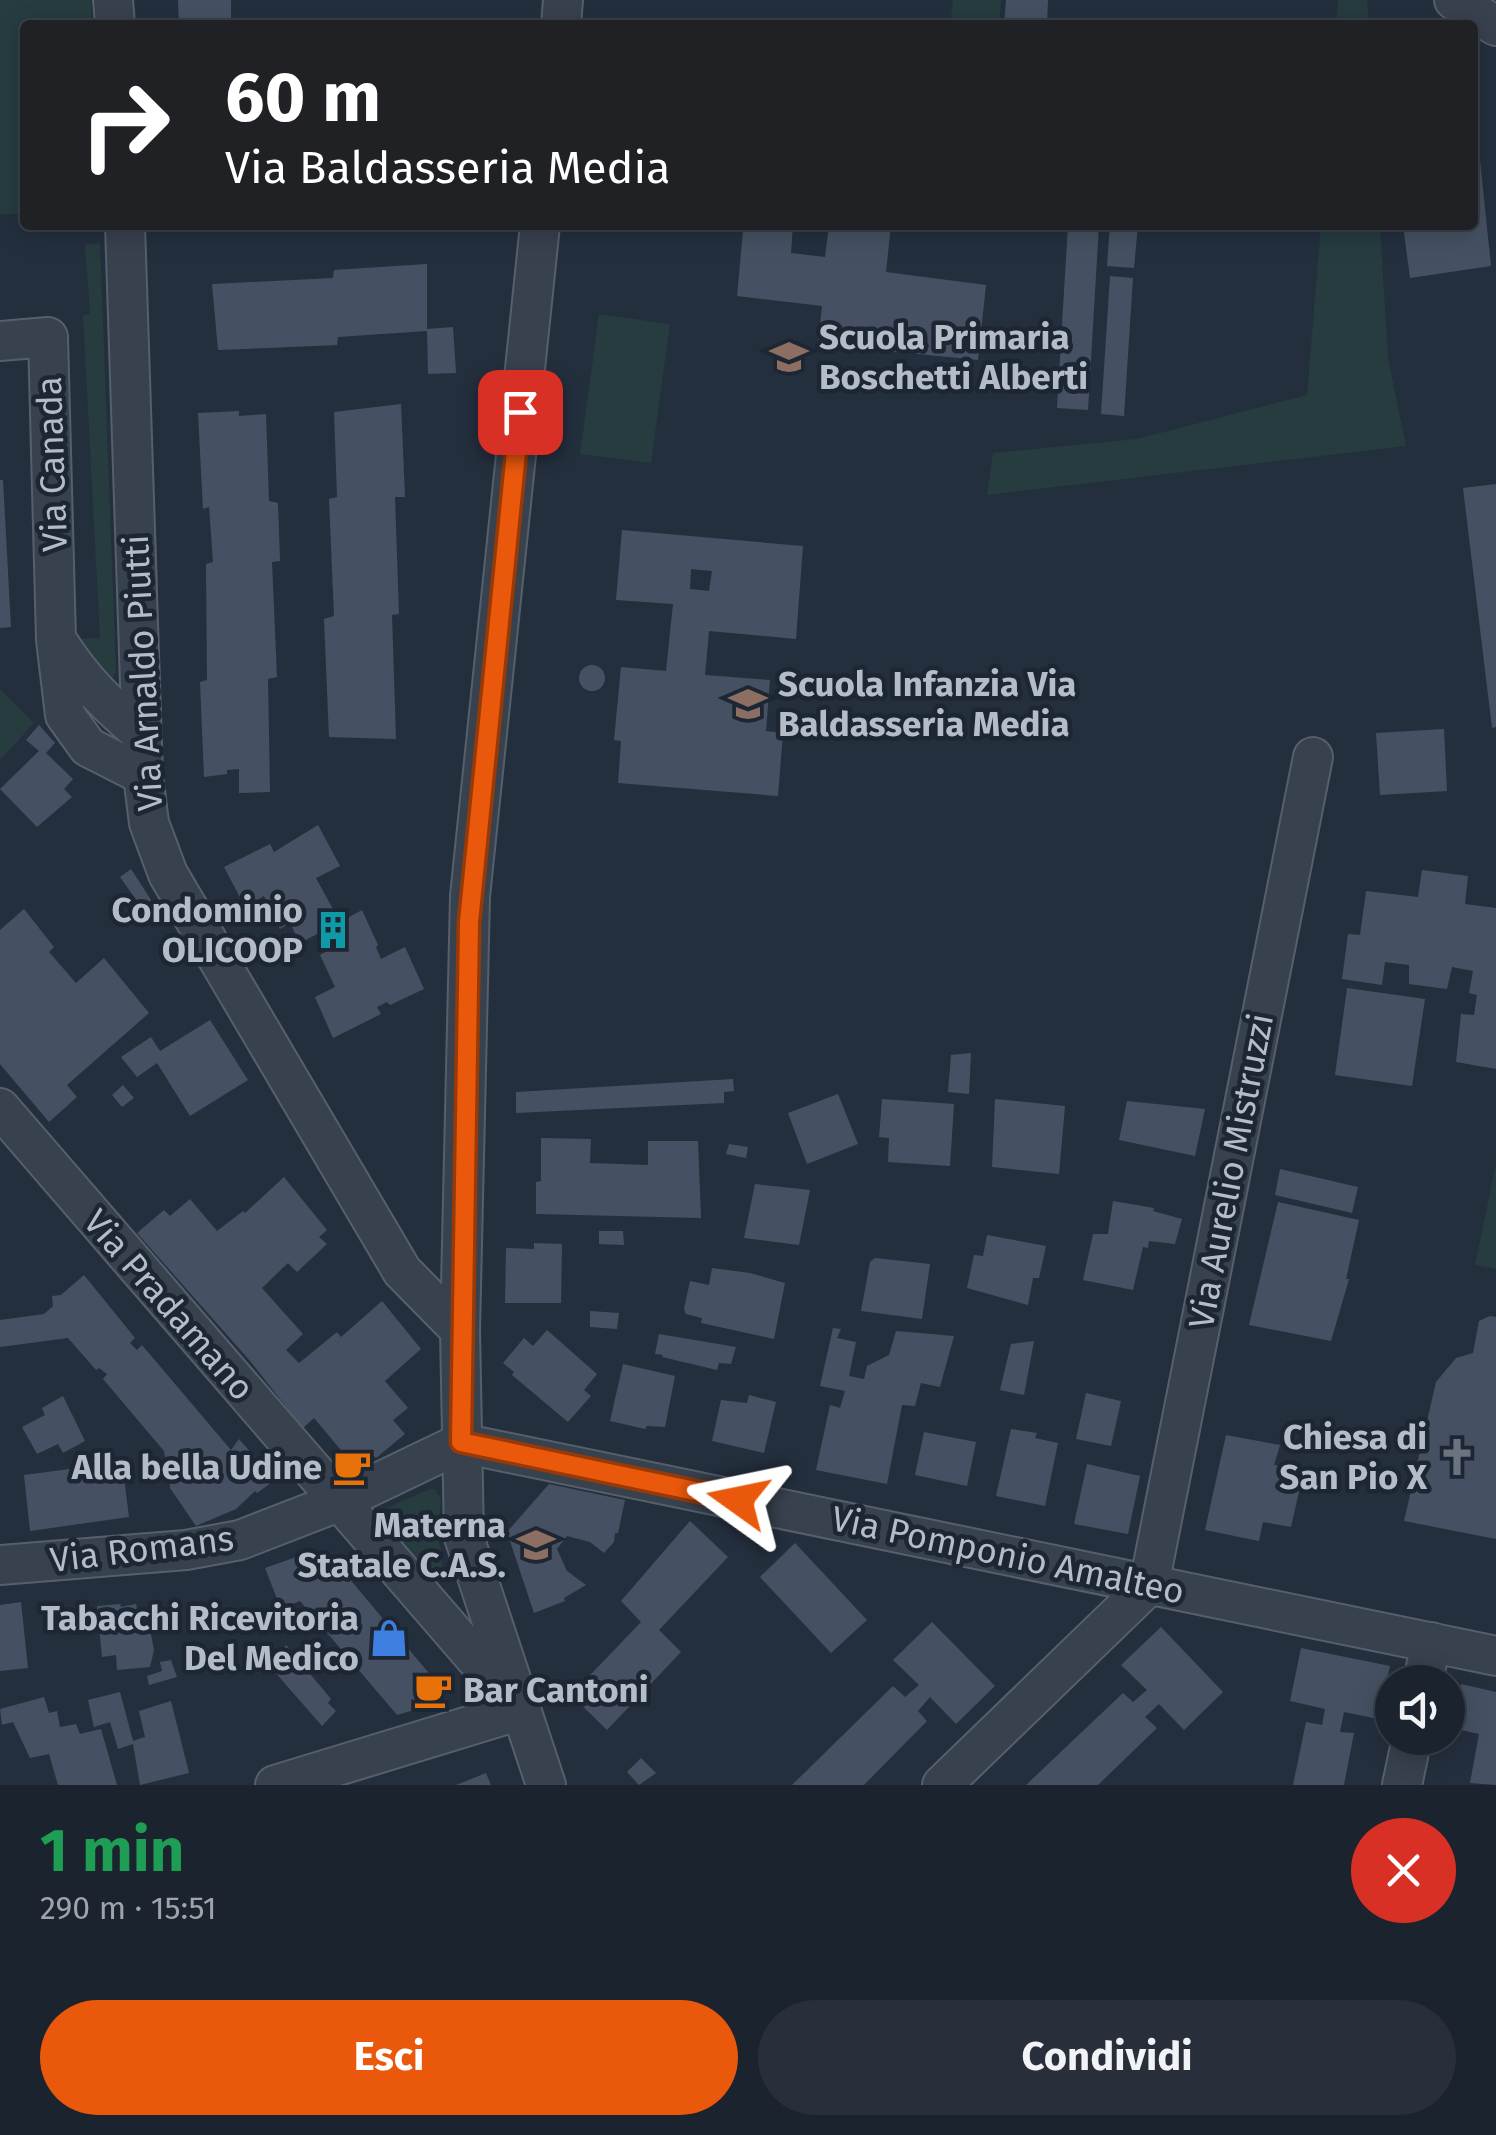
<!DOCTYPE html>
<html lang="it">
<head>
<meta charset="utf-8">
<style>
	body { margin:0; font-family:"Fira Sans",sans-serif; background:#282f3a; color:#f1f3f6; height:100vh; display:flex; flex-direction:column; font-size:38px; white-space:nowrap }
	* { box-sizing:border-box; margin:0 }
	p { font-size:32px; color:#a0a4aa }
	.icon { flex:none; width:55px; height:55px; fill:none; stroke:currentColor; stroke-width:2; stroke-linecap:round; stroke-linejoin:round }
	.map { position:relative; height:1785px; overflow:hidden }
	.side { display:flex; flex-direction:column; background:#1b232e; flex:1 }
	.side>* { flex:none }
	.hud { position:absolute; left:20px; top:20px; width:1458px; height:210px; border-radius:10px; box-shadow:0 5px 25px #0003,0 0 0 2px #39404a; background:#202124; color:#fff; overflow:hidden }
	.tools { position:absolute; left:1375px; top:1665px; display:grid; gap:20px }
	.tools a { display:grid; place-items:center; width:90px; height:90px; border-radius:50%; background:#1b232e; box-shadow:0 5px 25px #0003,0 0 0 2px #39404a; font-size:50px }
	.pin { position:absolute; display:grid; place-items:center; width:85px; height:85px; color:#fff; margin:-42px; border-radius:20px; box-shadow:0 5px 15px #0006 }
	.me { position:absolute; width:110px; margin:-55px; rotate:282deg; stroke-linejoin:round; filter:drop-shadow(0 0 8px #0008) }
	.turn { display:flex; align-items:center; gap:35px; height:210px; padding:0 40px; font-size:45px }
	.turn .icon { width:130px; height:130px; stroke-width:2.5 }
	.turn b { display:block; font-size:70px; line-height:85px }
	.round { display:grid; place-items:center; flex:none; width:105px; height:105px; border-radius:52px; background:#282f3a }
	.summary { display:flex; align-items:center; justify-content:space-between; height:170px; padding:0 40px }
	h1 { font-size:60px; font-weight:700; line-height:75px; color:#1e9e55 }
	.cta { display:flex; gap:20px; margin-top:auto; padding:20px 40px }
	.cta a { flex:1; height:115px; border-radius:60px; background:#ea580c; color:#fff; font-size:40px; font-weight:700; line-height:115px; text-align:center }
	.cta a+a { background:#282f3a; color:#f1f3f6 }
	.map>svg:first-child { display:block }
	.green { fill:#263c3f }
	.building { fill:#455162; fill-rule:evenodd }
	.lines { fill:none; stroke-linecap:round; stroke-linejoin:round }
	.minor-casing { stroke:#565f6c; stroke-width:42 }
	.minor { stroke:#38414e; stroke-width:38 }
	.route-casing { stroke:#983908; stroke-width:25 }
	.route { stroke:#ea580c; stroke-width:18 }
	.labels { text-anchor:middle; stroke-width:9; stroke-linejoin:round; paint-order:stroke }
	.poi-label { font-size:35px; font-weight:bold; fill:#b4bcc9; stroke:#1d2633; text-anchor:end }
	.street-label { font-size:35px; fill:#b4bcc9; stroke:#1d2633 }
</style>
</head>
<body>
<div class="map">
<svg width="1496" height="1785" viewBox="0 0 1496 1785">
	<rect width="100%" height="100%" fill="#242f3e"/>
	<!-- green -->
	<g class="green">
		<path d="M 0,0 L 91,0 L 92,25 L 25,25 L 25,214 L 0,214 Z"/>
		<path d="M 953,0 L 1001,0 L 999,25 L 950,25 Z"/>
		<path d="M 1338,0 L 1367,0 L 1369,25 L 1336,25 Z"/>
		<path d="M 1321,225 L 1380,225 L 1388,358 L 1406,446 L 987,495 L 993,453 L 1137,439 L 1307,395 Z"/>
		<path d="M 100,243 L 116,671 L 111,681 L 74,639 L 100,638 L 83,316 L 90,314 L 85,244 Z"/>
		<path d="M 599,314 L 670,324 L 651,463 L 580,454 Z"/>
		<path d="M 0,689 L 34,723 L 0,760 Z"/>
		<path d="M 1496,1164 L 1496,1269 L 1475,1265 Z"/>
		<path d="M 430,1489 L 435,1489 L 441,1500 L 438,1532 L 443,1570 L 429,1573 L 388,1530 L 384,1516 L 391,1506 Z"/>
	</g>
	<!-- building -->
	<g class="building">
		<path d="M 178,0 L 231,0 L 231,25 L 179,25 Z"/>
		<path d="M 1006,0 L 1048,0 L 1047,25 L 1004,25 Z"/>
		<path d="M 1472,112 L 1475,112 L 1491,266 L 1410,278 L 1403,225 L 1472,225 Z"/>
		<path d="M 715,225 L 793,225 L 791,253 L 825,257 L 829,225 L 891,225 L 886,272 L 986,285 L 978,360 L 818,344 L 822,306 L 737,296 L 743,231 Z"/>
		<path d="M 1068,225 L 1099,225 L 1088,410 L 1057,408 Z"/>
		<path d="M 1110,225 L 1138,225 L 1134,268 L 1107,266 Z"/>
		<path d="M 427,264 L 427,329 L 453,327 L 456,373 L 428,374 L 427,331 L 338,337 L 337,345 L 218,350 L 212,284 L 333,278 L 334,270 Z"/>
		<path d="M 1110,276 L 1133,278 L 1124,416 L 1101,414 Z"/>
		<path d="M 401,404 L 405,497 L 395,497 L 399,614 L 392,615 L 396,739 L 329,737 L 324,619 L 334,616 L 329,499 L 337,497 L 334,412 Z"/>
		<path d="M 239,411 L 239,416 L 266,414 L 269,501 L 278,503 L 280,561 L 272,562 L 277,677 L 268,679 L 270,792 L 239,793 L 239,769 L 227,770 L 227,774 L 204,777 L 200,682 L 207,680 L 206,564 L 213,562 L 209,507 L 203,509 L 198,413 Z"/>
		<path d="M 0,480 L 3,480 L 11,627 L 0,628 Z"/>
		<path d="M 1496,484 L 1496,727 L 1492,728 L 1463,488 Z"/>
		<path d="M 622,530 L 803,546 L 796,639 L 709,631 L 705,675 L 770,680 L 766,731 L 783,733 L 778,796 L 618,783 L 621,741 L 614,740 L 621,667 L 666,671 L 673,604 L 616,600 ZM 691,569 L 712,571 L 709,591 L 690,589 Z"/>
		<circle cx="592" cy="678" r="13"/>
		<path d="M 39,725 L 55,743 L 46,753 L 73,779 L 64,789 L 72,797 L 37,827 L 0,789 L 39,751 L 26,740 Z"/>
		<path d="M 1444,729 L 1447,791 L 1380,795 L 1376,733 Z"/>
		<path d="M 318,825 L 340,866 L 316,878 L 340,922 L 362,910 L 378,945 L 376,947 L 381,959 L 405,947 L 424,989 L 390,1005 L 387,1002 L 377,1007 L 381,1014 L 333,1038 L 315,997 L 335,987 L 320,955 L 329,950 L 321,932 L 300,943 L 290,923 L 280,929 L 264,896 L 245,907 L 224,867 L 270,844 L 274,852 Z"/>
		<path d="M 131,869 L 155,906 L 144,911 L 120,877 Z"/>
		<path d="M 1422,870 L 1468,876 L 1465,904 L 1496,908 L 1496,1069 L 1456,1062 L 1461,1014 L 1474,1015 L 1477,995 L 1469,993 L 1473,971 L 1452,967 L 1447,989 L 1409,984 L 1409,965 L 1385,962 L 1382,985 L 1342,979 L 1348,934 L 1360,935 L 1366,891 L 1418,897 Z"/>
		<path d="M 24,909 L 54,947 L 49,952 L 76,983 L 104,958 L 149,1013 L 67,1085 L 77,1097 L 49,1122 L 0,1064 L 0,930 Z"/>
		<path d="M 1347,988 L 1425,999 L 1412,1086 L 1335,1075 Z"/>
		<path d="M 210,1020 L 248,1080 L 190,1116 L 157,1063 L 137,1077 L 121,1057 L 151,1037 L 160,1051 Z"/>
		<path d="M 971,1053 L 969,1094 L 948,1092 L 951,1055 Z"/>
		<path d="M 733,1079 L 734,1091 L 724,1092 L 724,1103 L 516,1113 L 516,1092 Z"/>
		<path d="M 123,1085 L 134,1098 L 122,1107 L 112,1095 Z"/>
		<path d="M 838,1094 L 858,1144 L 807,1164 L 788,1113 Z"/>
		<path d="M 882,1099 L 954,1104 L 950,1166 L 888,1162 L 889,1138 L 879,1137 Z"/>
		<path d="M 995,1099 L 1065,1106 L 1059,1174 L 992,1167 Z"/>
		<path d="M 1127,1101 L 1205,1109 L 1195,1156 L 1119,1140 Z"/>
		<path d="M 541,1138 L 591,1139 L 590,1163 L 648,1165 L 648,1141 L 698,1141 L 701,1218 L 536,1214 L 536,1182 L 541,1181 Z"/>
		<path d="M 729,1144 L 748,1147 L 746,1158 L 726,1154 Z"/>
		<path d="M 1280,1169 L 1358,1187 L 1352,1213 L 1275,1195 Z"/>
		<path d="M 284,1177 L 327,1230 L 319,1237 L 327,1244 L 297,1272 L 288,1263 L 262,1288 L 303,1334 L 286,1350 L 299,1363 L 337,1332 L 341,1337 L 382,1301 L 421,1349 L 385,1381 L 408,1408 L 393,1420 L 405,1434 L 376,1458 L 371,1454 L 356,1468 L 314,1418 L 303,1428 L 250,1361 L 137,1233 L 164,1210 L 170,1216 L 190,1199 L 217,1231 L 243,1211 L 245,1213 Z"/>
		<path d="M 755,1184 L 810,1190 L 799,1245 L 744,1238 Z"/>
		<path d="M 1113,1201 L 1154,1208 L 1153,1211 L 1182,1219 L 1175,1244 L 1149,1241 L 1148,1248 L 1143,1247 L 1133,1290 L 1083,1280 L 1093,1234 L 1108,1234 Z"/>
		<path d="M 1278,1202 L 1359,1220 L 1346,1279 L 1349,1279 L 1331,1341 L 1249,1325 Z"/>
		<path d="M 599,1231 L 623,1231 L 624,1245 L 599,1244 Z"/>
		<path d="M 987,1235 L 1046,1246 L 1039,1278 L 1033,1278 L 1028,1305 L 967,1288 L 974,1255 L 983,1256 Z"/>
		<path d="M 534,1243 L 562,1244 L 561,1303 L 505,1303 L 506,1248 L 534,1249 Z"/>
		<path d="M 875,1258 L 930,1264 L 922,1319 L 861,1311 L 870,1262 Z"/>
		<path d="M 712,1268 L 750,1273 L 785,1283 L 774,1339 L 701,1323 L 702,1318 L 686,1314 L 684,1309 L 690,1281 L 709,1285 Z"/>
		<path d="M 84,1275 L 135,1338 L 130,1343 L 137,1350 L 142,1345 L 231,1450 L 239,1439 L 275,1480 L 257,1493 L 255,1491 L 236,1509 L 196,1526 L 170,1488 L 169,1475 L 172,1470 L 166,1464 L 164,1451 L 103,1379 L 107,1374 L 99,1368 L 96,1370 L 68,1338 L 0,1347 L 0,1320 L 44,1314 L 53,1306 L 52,1296 L 61,1295 Z"/>
		<path d="M 590,1311 L 619,1313 L 617,1329 L 590,1327 Z"/>
		<path d="M 1490,1316 L 1496,1317 L 1496,1539 L 1404,1521 L 1436,1382 L 1456,1358 L 1473,1353 L 1479,1321 Z"/>
		<path d="M 833,1328 L 841,1329 L 837,1338 L 856,1342 L 849,1376 L 864,1379 L 867,1366 L 889,1355 L 896,1331 L 954,1336 L 940,1387 L 921,1383 L 915,1406 L 902,1405 L 887,1484 L 816,1470 L 830,1405 L 840,1408 L 845,1391 L 820,1386 Z"/>
		<path d="M 547,1330 L 597,1374 L 584,1390 L 591,1396 L 568,1422 L 512,1375 L 514,1372 L 503,1363 L 524,1338 L 533,1346 Z"/>
		<path d="M 659,1334 L 736,1347 L 731,1364 L 719,1363 L 717,1370 L 662,1357 L 663,1355 L 655,1354 Z"/>
		<path d="M 1034,1341 L 1024,1395 L 1000,1390 L 1011,1344 Z"/>
		<path d="M 623,1364 L 675,1376 L 665,1427 L 647,1426 L 645,1429 L 610,1421 Z"/>
		<path d="M 1086,1393 L 1121,1401 L 1111,1446 L 1076,1439 Z"/>
		<path d="M 749,1395 L 776,1402 L 764,1453 L 712,1441 L 721,1400 L 747,1403 Z"/>
		<path d="M 63,1396 L 85,1441 L 63,1453 L 58,1444 L 37,1454 L 22,1427 L 45,1415 L 42,1408 Z"/>
		<path d="M 1011,1429 L 1037,1433 L 1035,1438 L 1058,1443 L 1045,1506 L 996,1496 Z"/>
		<path d="M 924,1432 L 976,1442 L 967,1486 L 915,1475 Z"/>
		<path d="M 1226,1435 L 1280,1445 L 1274,1465 L 1304,1470 L 1291,1527 L 1263,1522 L 1259,1541 L 1205,1530 Z"/>
		<path d="M 122,1462 L 129,1517 L 30,1531 L 24,1475 Z"/>
		<path d="M 1087,1464 L 1140,1476 L 1128,1534 L 1074,1524 Z"/>
		<path d="M 549,1484 L 625,1500 L 618,1533 L 615,1533 L 614,1542 L 604,1553 L 590,1542 L 567,1536 L 557,1549 L 567,1571 L 586,1585 L 564,1598 L 565,1601 L 534,1613 L 507,1532 Z"/>
		<path d="M 690,1521 L 728,1557 L 659,1630 L 681,1652 L 607,1730 L 571,1695 L 641,1622 L 621,1601 Z"/>
		<path d="M 795,1543 L 867,1620 L 831,1653 L 760,1577 Z"/>
		<path d="M 316,1550 L 331,1557 L 444,1691 L 425,1707 L 397,1715 L 300,1601 L 281,1609 L 265,1568 Z"/>
		<path d="M 21,1602 L 28,1668 L 0,1671 L 0,1605 Z"/>
		<path d="M 121,1604 L 120,1607 L 136,1604 L 138,1614 L 147,1614 L 154,1650 L 150,1667 L 117,1670 L 116,1655 L 102,1657 L 97,1606 Z"/>
		<path d="M 932,1622 L 995,1686 L 956,1724 L 930,1697 L 918,1711 L 927,1721 L 864,1785 L 792,1785 L 893,1686 L 905,1697 L 919,1685 L 893,1660 Z"/>
		<path d="M 1161,1627 L 1223,1692 L 1184,1730 L 1159,1704 L 1145,1717 L 1157,1728 L 1098,1785 L 1026,1785 L 1123,1693 L 1133,1702 L 1147,1690 L 1121,1665 Z"/>
		<path d="M 286,1645 L 331,1699 L 328,1703 L 336,1711 L 322,1726 L 267,1663 Z"/>
		<path d="M 1301,1648 L 1390,1666 L 1378,1719 L 1344,1712 L 1340,1732 L 1354,1733 L 1344,1785 L 1293,1785 L 1306,1722 L 1322,1725 L 1325,1709 L 1290,1701 Z"/>
		<path d="M 171,1660 L 177,1677 L 149,1685 L 147,1676 L 162,1671 L 160,1662 Z"/>
		<path d="M 1461,1684 L 1496,1692 L 1496,1785 L 1470,1783 L 1479,1734 L 1452,1728 Z"/>
		<path d="M 120,1692 L 133,1741 L 145,1737 L 139,1711 L 171,1701 L 189,1773 L 140,1785 L 133,1744 L 118,1749 L 110,1722 L 94,1727 L 88,1700 Z"/>
		<path d="M 44,1697 L 49,1713 L 57,1711 L 60,1727 L 76,1724 L 80,1734 L 101,1729 L 117,1785 L 58,1785 L 49,1754 L 30,1758 L 13,1722 L 2,1725 L 0,1709 Z"/>
		<path d="M 641,1758 L 656,1773 L 639,1785 L 627,1772 Z"/>
		<path d="M 486,1773 L 491,1785 L 456,1785 Z"/>
	</g>
	<g class="lines">
		<!-- minor casing -->
		<g class="minor-casing">
			<g id="minor">
				<path d="M 113,0 L 115,25"/>
				<path d="M 1454,0 L 1496,26"/>
				<path d="M 561,25 L 563,0"/>
				<path d="M 125,225 L 143,775 L 149,823 L 168,874 L 402,1271 L 460,1330"/>
				<path d="M 540,225 L 470,896 L 460,1330 L 464,1537 L 546,1785"/>
				<path d="M 0,341 L 48,337 L 56,640 L 65,715 L 88,747 L 143,775"/>
				<path d="M 60,645 C 83,681 110,707 142,734"/>
				<path d="M 0,1108 L 509,1697"/>
				<path d="M 461,1443 L 1496,1656"/>
				<path d="M 0,1565 L 186,1550 L 240,1540 L 338,1502 L 461,1443"/>
				<path d="M 1423,1682 L 1431,1642"/>
				<path d="M 275,1785 L 521,1710"/>
				<path d="M 942,1785 L 1149,1585 L 1313,757"/>
				<path d="M 1402,1785 L 1412,1738"/>
			</g>
		</g>
		<!-- minor -->
		<use href="#minor" class="minor"/>
	</g>
	<g class="lines">
		<!-- route casing -->
		<g class="route-casing">
			<path id="route" d="M 520,412 L 469,922 L 461,1442 L 738,1500"/>
		</g>
		<!-- route -->
		<use href="#route" class="route"/>
	</g>
	<!-- icons -->
	<defs>
		<g id="school-bare" transform="scale(3)"><path d="M0-5L7-2L0 1L-7-2ZM-4 1L0 2.5L4 1V4Q0 6-4 4Z" fill="#8d6e63" stroke="#1d2633" stroke-width="2.5" paint-order="stroke"/></g>
		<g id="building-bare" transform="scale(3)"><path d="M-4-6H4V6H1V3H-1V6H-4ZM-2.5-4.3h1.7v1.8h-1.7ZM.8-4.3h1.7v1.8H.8ZM-2.5-1h1.7V.8h-1.7ZM.8-1h1.7V.8H.8Z" fill="#0f9aa8" stroke="#1d2633" stroke-width="2.5" paint-order="stroke"/></g>
		<g id="church-bare" transform="scale(3)"><path d="M-1.2-6h2.4v3.5h3.3v2.4h-3.3V6h-2.4V-.1h-3.3v-2.4h3.3Z" fill="#6b7280" stroke="#1d2633" stroke-width="2.5" paint-order="stroke"/></g>
		<g id="cafe-bare" transform="scale(3)"><path d="M-5.5-4.5H6V0H3Q3 3.5 0 3.5H-2.5Q-5.5 3.5-5.5 0ZM3-3.2v2h1.7v-2ZM-6 4.5H4V6H-6Z" fill="#e8710a" stroke="#1d2633" stroke-width="2.5" paint-order="stroke"/></g>
		<g id="shop-bare" transform="scale(3)"><path d="M-5-2.5h2.3a2.7 3.5 0 0 1 5.4 0H5L5.5 6h-11ZM-1.5-2.5h3a1.5 2.3 0 0 0-3 0Z" fill="#3f7fe0" stroke="#1d2633" stroke-width="2.5" paint-order="stroke"/></g>
	</defs>
	<g fill-rule="evenodd">
		<use href="#school-bare" x="789" y="357"/>
		<use href="#school-bare" x="748" y="704"/>
		<use href="#building-bare" x="333" y="930"/>
		<use href="#church-bare" x="1457" y="1457"/>
		<use href="#cafe-bare" x="352" y="1467"/>
		<use href="#school-bare" x="536" y="1545"/>
		<use href="#shop-bare" x="389" y="1638"/>
		<use href="#cafe-bare" x="433" y="1690"/>
	</g>
	<g class="labels">
		<!-- poi labels -->
		<g class="poi-label">
			<text x="819" y="349" text-anchor="start">Scuola Primaria<tspan x="819" dy="40">Boschetti Alberti</tspan></text>
			<text x="778" y="696" text-anchor="start">Scuola Infanzia Via<tspan x="778" dy="40">Baldasseria Media</tspan></text>
			<text x="303" y="922">Condominio<tspan x="303" dy="40">OLICOOP</tspan></text>
			<text x="1427" y="1449">Chiesa di<tspan x="1427" dy="40">San Pio X</tspan></text>
			<text x="322" y="1479">Alla bella Udine</text>
			<text x="506" y="1537">Materna<tspan x="506" dy="40">Statale C.A.S.</tspan></text>
			<text x="359" y="1630">Tabacchi Ricevitoria<tspan x="359" dy="40">Del Medico</tspan></text>
			<text x="463" y="1702" text-anchor="start">Bar Cantoni</text>
		</g>
		<!-- street labels -->
		<g class="street-label">
			<text transform="translate(52 464) rotate(-92)" y="12">Via Canada</text>
			<text transform="translate(143 673) rotate(-93)" y="12">Via Arnaldo Piutti</text>
			<text transform="translate(1231 1171) rotate(-79)" y="12">Via Aurelio Mistruzzi</text>
			<text transform="translate(169 1305) rotate(49)" y="12">Via Pradamano</text>
			<text transform="translate(142 1549) rotate(-7)" y="12">Via Romans</text>
			<text transform="translate(1008 1555) rotate(12)" y="12">Via Pomponio Amalteo</text>
		</g>
	</g>
</svg>
<div class="tools">
<a><svg class="icon" aria-label="sound" viewBox="0 0 24 24"><path d="M4 9h4l5-4v14l-5-4H4zM17 9q2 3 0 6"/></svg></a>
</div>
<div class="pin" style="left:520px;top:412px;background:#d93025"><svg class="icon" aria-label="arrive" viewBox="0 0 24 24"><path d="M6 21V4h12l-3 4 3 4H6"/></svg></div>
<svg class="me" style="left:738px;top:1500px" viewBox="-20 -20 40 40"><path d="M0-17L14 15 0 8-14 15z" fill="#ea580c" stroke="#fff" stroke-width="4"/></svg>
<div class="hud">
<div class="turn"><svg class="icon" aria-label="right" viewBox="0 0 24 24"><path d="M7 20v-9h11M14 6l5 5-5 5"/></svg><div><b>60 m</b>Via Baldasseria Media</div></div>
</div>
</div>
<section class="side">
<div class="summary"><div><h1>1 min</h1><p>290 m · 15:51</p></div><a class="round" style="background:#d93025;color:#fff"><svg class="icon" aria-label="close" viewBox="0 0 24 24"><path d="M6 6l12 12M18 6L6 18"/></svg></a></div>
<div class="cta"><a>Esci</a><a>Condividi</a></div>
</section>
</body>
</html>
